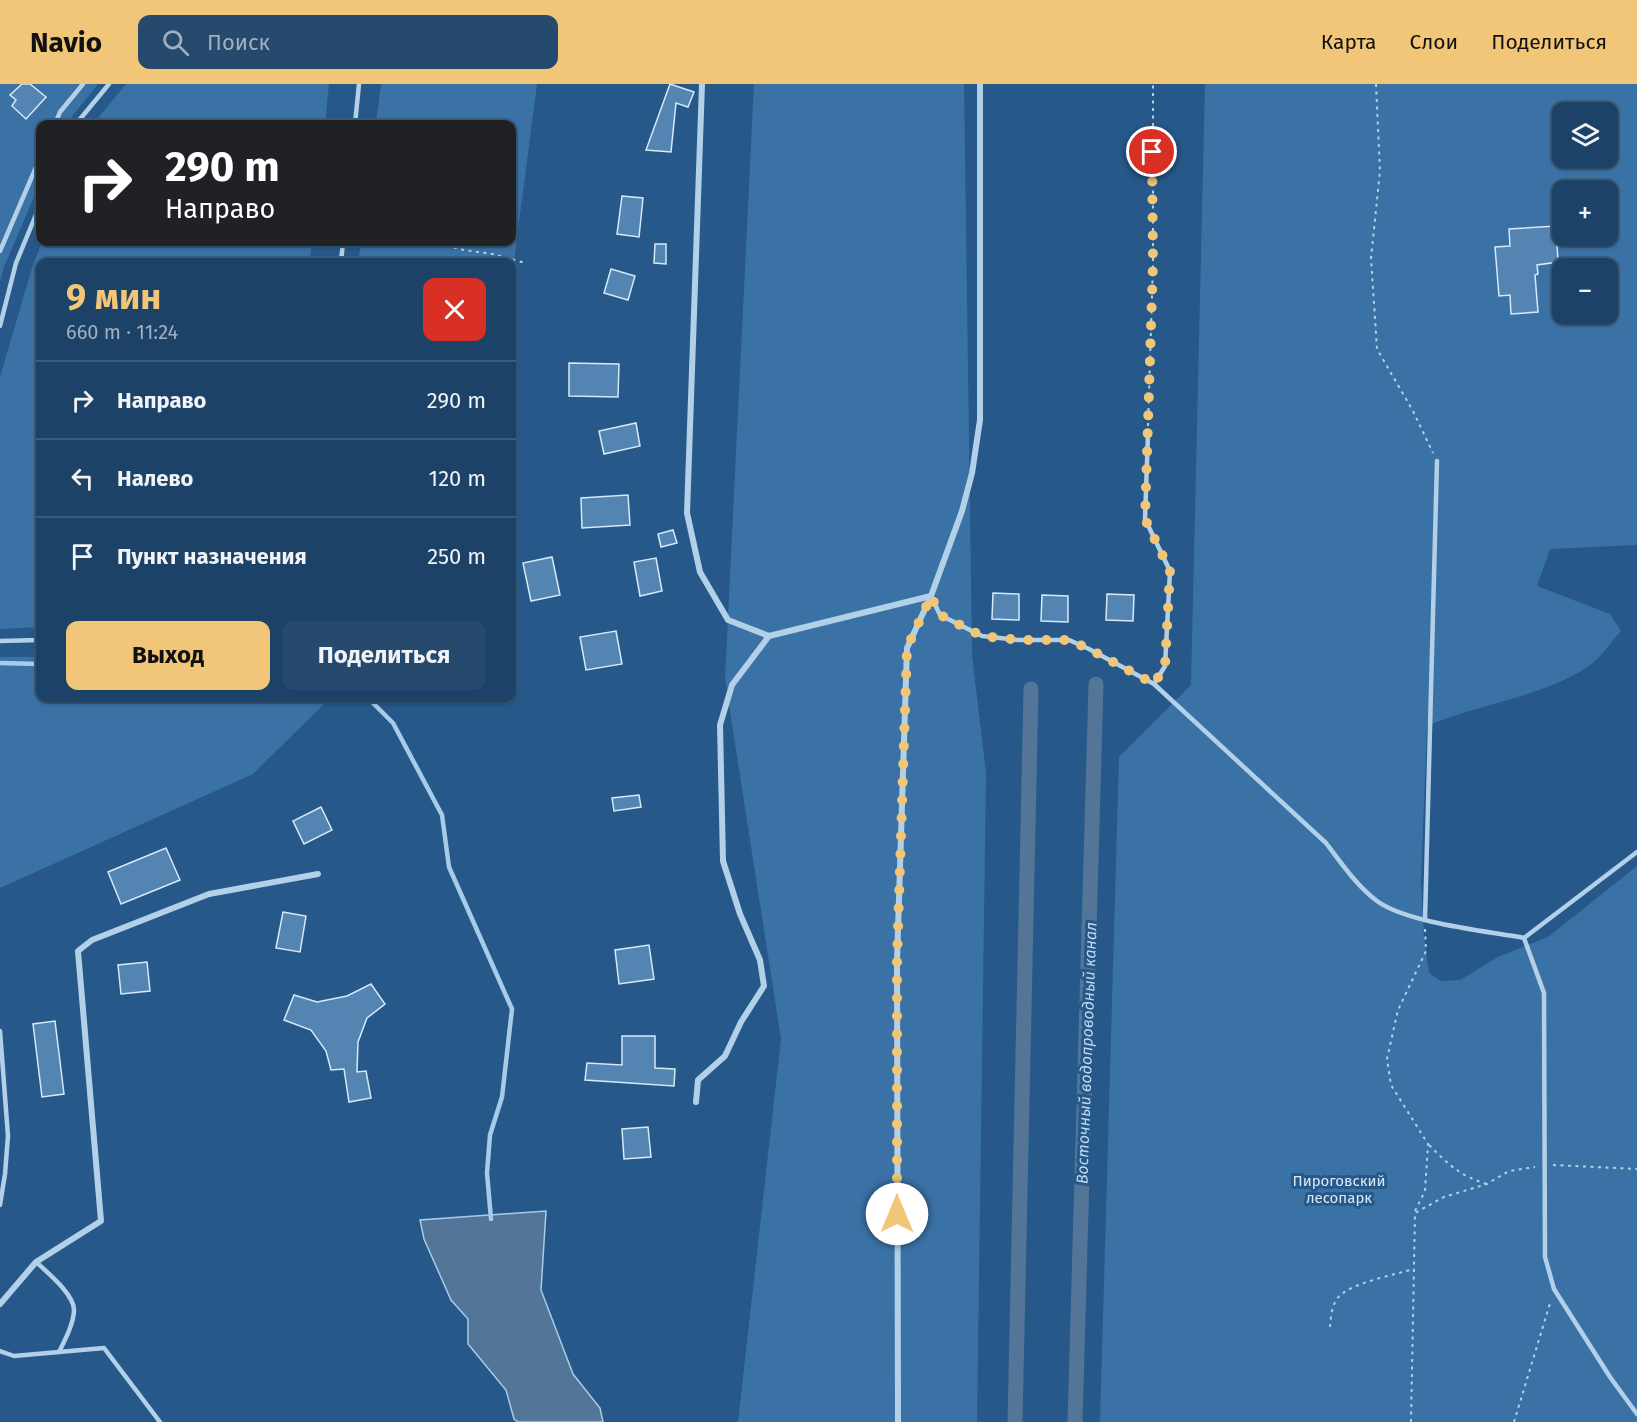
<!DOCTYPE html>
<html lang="ru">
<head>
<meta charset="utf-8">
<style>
	body { margin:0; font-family:"Fira Sans",sans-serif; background:#254a6d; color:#f1f3f6; height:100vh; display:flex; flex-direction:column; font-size:22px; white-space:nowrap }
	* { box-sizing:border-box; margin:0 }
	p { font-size:20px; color:#a0b0c0 }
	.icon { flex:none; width:33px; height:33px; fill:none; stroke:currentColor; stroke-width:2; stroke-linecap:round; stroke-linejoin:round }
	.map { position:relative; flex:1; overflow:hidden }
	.sheet { position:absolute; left:36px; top:174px; width:480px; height:444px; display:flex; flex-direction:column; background:#1c4367; border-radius:12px; box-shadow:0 2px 4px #0004,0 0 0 2px #3a5c7b }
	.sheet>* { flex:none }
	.top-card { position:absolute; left:36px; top:36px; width:480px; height:126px; border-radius:12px; box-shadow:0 2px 4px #0004,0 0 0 2px #3a5c7b; background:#202124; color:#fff; overflow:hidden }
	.fabs { position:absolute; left:1552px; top:18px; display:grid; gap:12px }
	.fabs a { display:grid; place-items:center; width:66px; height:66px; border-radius:12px; background:#1c4367; box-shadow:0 2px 4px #0004,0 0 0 2px #3a5c7b; font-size:30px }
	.pin { position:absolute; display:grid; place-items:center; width:51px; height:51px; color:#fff; margin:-26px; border:3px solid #fff; border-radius:50%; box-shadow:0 2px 6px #0007 }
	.me { position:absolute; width:66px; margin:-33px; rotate:0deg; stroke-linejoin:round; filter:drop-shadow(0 0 4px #0008) }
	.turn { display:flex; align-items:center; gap:21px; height:126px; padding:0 30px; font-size:27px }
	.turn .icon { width:78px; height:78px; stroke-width:2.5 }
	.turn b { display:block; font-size:42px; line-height:51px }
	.round { display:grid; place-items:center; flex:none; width:63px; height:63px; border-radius:12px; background:#254a6d }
	.summary { display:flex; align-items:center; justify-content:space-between; height:102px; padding:0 30px }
	h1 { font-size:36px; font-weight:700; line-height:45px; color:#f2c678 }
	.action { display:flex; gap:12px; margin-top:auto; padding:12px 30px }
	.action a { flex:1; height:69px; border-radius:12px; background:#f2c678; color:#111; font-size:24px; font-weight:700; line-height:69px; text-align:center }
	.action a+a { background:#254a6d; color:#f1f3f6 }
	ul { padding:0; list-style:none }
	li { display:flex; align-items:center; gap:18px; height:78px; padding:0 30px; border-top:2px solid #3a5c7b }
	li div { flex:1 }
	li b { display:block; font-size:22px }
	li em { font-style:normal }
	header { display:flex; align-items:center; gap:36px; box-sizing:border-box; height:84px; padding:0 30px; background:#f2c678; color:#111 }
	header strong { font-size:28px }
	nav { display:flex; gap:33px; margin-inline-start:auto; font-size:21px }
	.search { width:420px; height:54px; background:#254a6d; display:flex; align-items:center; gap:15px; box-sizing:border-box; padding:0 21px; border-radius:12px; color:#a0b0c0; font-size:22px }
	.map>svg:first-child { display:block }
	.green { fill:#3b72a6; fill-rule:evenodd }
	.water { fill:#537597; stroke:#a8cbea; stroke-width:1.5 }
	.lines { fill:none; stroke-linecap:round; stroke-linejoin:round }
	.stream { stroke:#a8cbea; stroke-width:4.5 }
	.canal { stroke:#537597; stroke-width:15 }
	.building { fill:#5384b2; stroke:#d7e8f7; stroke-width:1.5 }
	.path { stroke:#b3d0e9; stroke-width:2; stroke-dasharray:3 4.5; stroke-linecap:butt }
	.service { stroke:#b3d0e9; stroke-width:4.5 }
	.minor { stroke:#b3d0e9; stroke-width:6 }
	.route { stroke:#f2c678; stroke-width:10; stroke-dasharray:0 18 }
	.labels { text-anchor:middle; stroke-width:6; stroke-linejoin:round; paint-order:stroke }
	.park-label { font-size:15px; fill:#d7e8f7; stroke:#265989 }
	.water-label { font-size:16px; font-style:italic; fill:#bfd9f0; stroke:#265989 }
</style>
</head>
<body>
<header>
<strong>Navio</strong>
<div class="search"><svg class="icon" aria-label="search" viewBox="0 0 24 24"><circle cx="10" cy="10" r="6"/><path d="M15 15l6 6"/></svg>Поиск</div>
<nav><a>Карта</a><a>Слои</a><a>Поделиться</a></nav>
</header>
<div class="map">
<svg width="1637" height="1338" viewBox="0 0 1637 1338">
	<rect width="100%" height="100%" fill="#265989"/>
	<!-- green -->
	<g class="green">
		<path d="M 0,0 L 98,0 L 66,40 L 40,40 L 40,99 L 4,183 L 0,197 Z"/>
		<path d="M 126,0 L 329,0 L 325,40 L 93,40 Z"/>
		<path d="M 381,0 L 537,0 L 512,192 L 512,178 L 358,178 L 361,158 L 512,158 L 512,40 L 376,40 Z"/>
		<path d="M 754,0 L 964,0 L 972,571 L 986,689 L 977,1338 L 738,1338 L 781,955 L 725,595 Z"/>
		<path d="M 1205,0 L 1637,0 L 1637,461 L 1550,465 L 1537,502 L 1610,530 L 1621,547 C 1611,558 1599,576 1586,584 C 1536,615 1480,619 1427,642 L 1421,798 L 1424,853 L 1429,889 L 1441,897 L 1460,896 L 1498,873 L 1548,853 L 1637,782 L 1637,1338 L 1100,1338 L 1119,673 L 1191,601 ZM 1563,28 L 1608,28 L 1608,74 L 1563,74 ZM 1563,106 L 1608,106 L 1608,152 L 1563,152 ZM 1563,184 L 1608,184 L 1608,230 L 1563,230 Z"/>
		<path d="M 42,158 L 312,158 L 310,178 L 40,178 L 40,543 L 0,545 L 0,293 L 32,184 Z"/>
		<path d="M 0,573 L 40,573 L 40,614 L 330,614 L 253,690 L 0,804 Z"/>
	</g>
	<!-- water -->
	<path class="water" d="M 546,1127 L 541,1206 L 573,1290 L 600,1324 L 603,1338 L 518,1338 L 514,1335 L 506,1306 L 468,1260 L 468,1235 L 451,1216 L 424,1155 L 420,1136 Z"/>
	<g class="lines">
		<!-- stream -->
		<g class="stream">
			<path d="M 0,579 L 40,580"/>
			<path d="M 343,614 L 369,615 L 393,639 L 442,731 L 449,783 L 512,925 L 502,1013 L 490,1051 L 487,1089 L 491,1135"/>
		</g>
		<!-- canal -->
		<g class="canal">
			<path d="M 1015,1338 L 1031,605"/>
			<path d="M 1075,1338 L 1096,600"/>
		</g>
	</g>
	<!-- building -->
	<g class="building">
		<path d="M 22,0 L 30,0 L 46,13 L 26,35 L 12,22 L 16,16 L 10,11 Z"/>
		<path d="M 670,0 L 694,8 L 688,23 L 676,19 L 671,68 L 646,66 Z"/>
		<path d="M 622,112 L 643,114 L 639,153 L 617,150 Z"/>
		<path d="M 1556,142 L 1558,178 L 1537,181 L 1538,190 L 1535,191 L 1538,228 L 1511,230 L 1510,211 L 1499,212 L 1495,163 L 1510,162 L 1509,145 Z"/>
		<path d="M 655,160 L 666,160 L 666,180 L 654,179 Z"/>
		<path d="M 611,185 L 635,192 L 628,216 L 604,209 Z"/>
		<path d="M 569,279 L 619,280 L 618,313 L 569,312 Z"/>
		<path d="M 636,339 L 640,362 L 604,370 L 599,347 Z"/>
		<path d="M 628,411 L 630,441 L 582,444 L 581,414 Z"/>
		<path d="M 673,446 L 677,459 L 661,463 L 658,450 Z"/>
		<path d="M 552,473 L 560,511 L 531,517 L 523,479 Z"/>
		<path d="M 656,474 L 662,507 L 640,512 L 634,478 Z"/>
		<path d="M 993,509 L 1019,510 L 1019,536 L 992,535 Z"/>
		<path d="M 1107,510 L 1134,511 L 1133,537 L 1106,536 Z"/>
		<path d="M 1042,511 L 1068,512 L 1068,538 L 1041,537 Z"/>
		<path d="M 616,547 L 622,580 L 586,586 L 580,553 Z"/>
		<path d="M 639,711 L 641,723 L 614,727 L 612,714 Z"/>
		<path d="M 321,723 L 332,746 L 304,760 L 293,737 Z"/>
		<path d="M 166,764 L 180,796 L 121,820 L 108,788 Z"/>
		<path d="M 283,828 L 306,832 L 300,868 L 276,864 Z"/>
		<path d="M 649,861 L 654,895 L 619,900 L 615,866 Z"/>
		<path d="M 147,878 L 150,907 L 121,910 L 118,881 Z"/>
		<path d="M 371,900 L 385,920 L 367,934 L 358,958 L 357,988 L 366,987 L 371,1014 L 349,1018 L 344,985 L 331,986 L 326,967 L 311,946 L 284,936 L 294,911 L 317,918 L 347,912 Z"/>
		<path d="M 55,937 L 64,1010 L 42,1013 L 33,940 Z"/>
		<path d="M 622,952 L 655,952 L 655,984 L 675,985 L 674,1002 L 585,996 L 587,979 L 622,981 Z"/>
		<path d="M 648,1043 L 651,1073 L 624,1075 L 622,1045 Z"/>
	</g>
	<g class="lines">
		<!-- path -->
		<g class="path">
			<path d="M 1376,0 L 1380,87 L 1371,174 L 1377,265 L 1413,327 L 1433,369"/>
			<path d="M 432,158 L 464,166 L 493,170 L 525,179"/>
			<path d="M 1148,342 L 1153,179 L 1153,0"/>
			<path d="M 1429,1061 C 1449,1081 1460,1092 1487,1100"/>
			<path d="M 1553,1081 L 1637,1085"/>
			<path d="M 1415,1127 L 1425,1107 L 1428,1060 L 1391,1001 L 1387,975 L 1398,926 L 1426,867 L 1425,844"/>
			<path d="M 1330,1243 C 1331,1231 1332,1216 1343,1209 C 1358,1198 1396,1190 1414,1185"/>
			<path d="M 1411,1338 L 1415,1129 L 1444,1113 L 1487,1100 L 1509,1087 L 1535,1083"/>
			<path d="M 1514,1338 L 1551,1216"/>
		</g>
		<!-- service -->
		<g class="service">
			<path d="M 55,40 L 60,28 L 83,0"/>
			<path d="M 76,40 L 109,0"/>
			<path d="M 355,40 L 359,0"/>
			<path d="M 0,167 L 40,74"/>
			<path d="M 341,178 L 343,158"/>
			<path d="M 0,242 L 16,179 L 40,121"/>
			<path d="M 1148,350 L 1145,435 L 1170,487 L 1165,582 L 1154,600"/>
			<path d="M 931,512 L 940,531 L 982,552 L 1019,556 L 1069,556 L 1089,565 L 1154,600 L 1326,759 C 1341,779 1357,802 1377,817 C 1407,839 1486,847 1524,854 L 1637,768"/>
			<path d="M 0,557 L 40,556"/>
			<path d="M 1425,836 L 1437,377"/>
			<path d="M 1524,854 L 1544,909 L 1545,1173 L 1554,1205 L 1610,1293 L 1637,1330"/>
			<path d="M 0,947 L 8,1052 L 5,1090 L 0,1121"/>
			<path d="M 36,1178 C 47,1188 75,1211 74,1227 C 73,1241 65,1256 59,1268"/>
			<path d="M 0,1267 L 14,1272 L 104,1264 L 160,1338"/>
		</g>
		<!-- minor -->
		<g class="minor">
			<path d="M 702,0 L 687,429 L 700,488 L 728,536 L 769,552 L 931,512"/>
			<path d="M 696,1018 L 698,996 L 725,972 L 741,938 L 764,902 L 760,876 L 740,830 L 723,777 L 720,641 L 732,601 L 769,552"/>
			<path d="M 0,1220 L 36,1178 L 101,1137 L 78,867 L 92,856 L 209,810 L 318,790"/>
			<path d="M 898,1338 L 897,877 L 907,564 L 931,512 L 962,427 L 972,389 L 980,336 L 980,0"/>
		</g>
	</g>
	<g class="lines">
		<!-- route -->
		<path class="route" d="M 897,1130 L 897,877 L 907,564 L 931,512 L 940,531 L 982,552 L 1019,556 L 1069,556 L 1089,565 L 1154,600 L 1165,582 L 1170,487 L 1145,435 L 1153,179 L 1152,68"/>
	</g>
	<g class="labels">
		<!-- park labels -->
		<g class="park-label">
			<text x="1339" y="1102">Пироговский<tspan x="1339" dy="17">лесопарк</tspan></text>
		</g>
		<!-- water labels -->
		<g class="water-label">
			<text transform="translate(1086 969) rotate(-88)" y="6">Восточный водопроводный канал</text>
		</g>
	</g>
</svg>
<div class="fabs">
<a><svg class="icon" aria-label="layers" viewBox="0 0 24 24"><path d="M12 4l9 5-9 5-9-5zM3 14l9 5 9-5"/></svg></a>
<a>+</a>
<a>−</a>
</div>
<div class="pin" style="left:1152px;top:68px;background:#d93025"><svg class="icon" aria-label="arrive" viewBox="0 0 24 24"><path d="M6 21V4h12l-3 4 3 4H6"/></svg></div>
<svg class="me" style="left:897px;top:1130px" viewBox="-20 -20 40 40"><circle r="19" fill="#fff"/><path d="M0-13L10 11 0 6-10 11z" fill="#f2c678"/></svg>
<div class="top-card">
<div class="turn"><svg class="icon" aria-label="right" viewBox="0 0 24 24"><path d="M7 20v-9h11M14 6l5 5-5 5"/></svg><div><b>290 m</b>Направо</div></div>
</div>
<section class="sheet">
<div class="summary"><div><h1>9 мин</h1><p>660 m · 11:24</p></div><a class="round" style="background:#d93025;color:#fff"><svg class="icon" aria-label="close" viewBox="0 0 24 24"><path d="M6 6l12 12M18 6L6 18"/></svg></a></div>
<ul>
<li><svg class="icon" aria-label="right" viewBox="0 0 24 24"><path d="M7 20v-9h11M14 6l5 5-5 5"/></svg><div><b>Направо</b></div><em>290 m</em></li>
<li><svg class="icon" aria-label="left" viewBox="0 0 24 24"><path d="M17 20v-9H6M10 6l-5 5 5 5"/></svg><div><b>Налево</b></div><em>120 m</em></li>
<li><svg class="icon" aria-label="arrive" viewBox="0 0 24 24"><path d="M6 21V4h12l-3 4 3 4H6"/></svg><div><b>Пункт назначения</b></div><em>250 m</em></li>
</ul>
<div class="action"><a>Выход</a><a>Поделиться</a></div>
</section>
</div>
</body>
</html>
